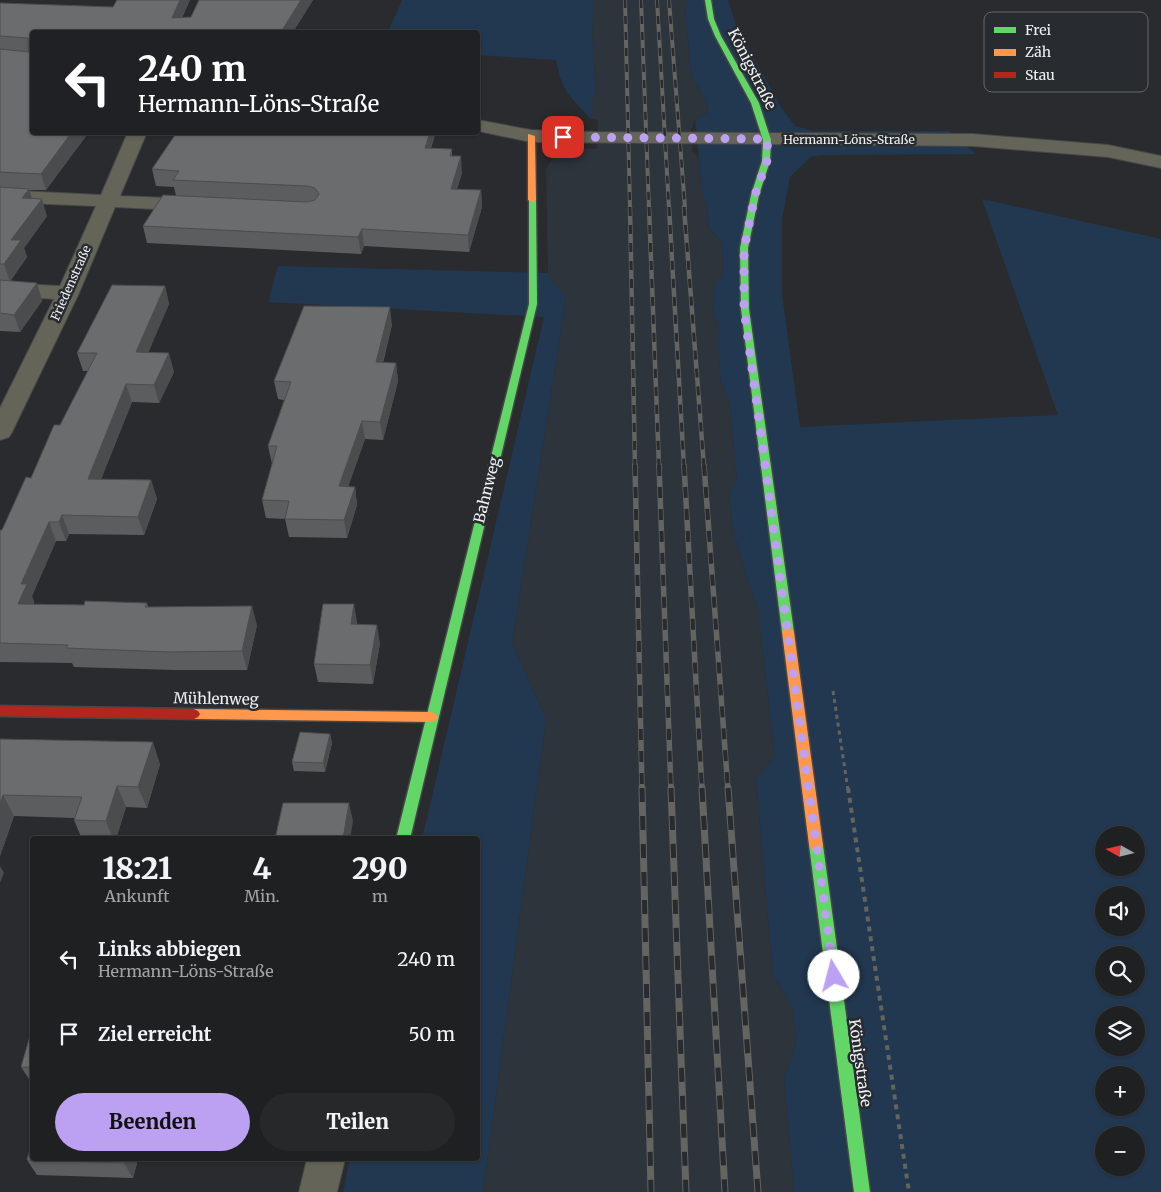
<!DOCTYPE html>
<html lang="de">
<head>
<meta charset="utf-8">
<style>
	body { margin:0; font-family:Merriweather,serif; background:#27282a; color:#f1f3f6; height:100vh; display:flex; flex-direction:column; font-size:19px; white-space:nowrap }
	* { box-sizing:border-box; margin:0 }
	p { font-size:16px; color:#a1a3a5 }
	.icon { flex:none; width:28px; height:28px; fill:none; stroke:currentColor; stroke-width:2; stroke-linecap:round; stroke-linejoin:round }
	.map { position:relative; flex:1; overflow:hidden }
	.drawer { position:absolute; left:30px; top:836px; width:450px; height:325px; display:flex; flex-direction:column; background:#1f2022; border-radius:5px; box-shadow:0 1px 4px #0004,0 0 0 1px #3c3e40 }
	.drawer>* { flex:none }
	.guide { position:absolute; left:30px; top:30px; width:450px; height:105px; border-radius:5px; box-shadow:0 1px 4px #0004,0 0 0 1px #3c3e40; background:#202124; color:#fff; overflow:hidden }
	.needle { width:32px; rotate:278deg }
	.controls { position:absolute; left:1095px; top:826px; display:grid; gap:10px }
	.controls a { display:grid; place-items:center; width:50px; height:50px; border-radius:50%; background:#1f2022; box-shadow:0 1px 4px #0004,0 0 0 1px #3c3e40; font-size:25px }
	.pin { position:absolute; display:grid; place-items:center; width:42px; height:42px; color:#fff; margin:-21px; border-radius:10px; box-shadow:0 2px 8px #0006 }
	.me { position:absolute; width:55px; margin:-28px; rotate:352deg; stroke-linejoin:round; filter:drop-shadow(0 0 4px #0008) }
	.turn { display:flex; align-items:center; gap:18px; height:105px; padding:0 25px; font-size:22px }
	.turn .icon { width:65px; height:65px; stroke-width:2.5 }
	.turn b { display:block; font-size:35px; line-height:42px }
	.eta { display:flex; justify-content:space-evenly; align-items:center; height:85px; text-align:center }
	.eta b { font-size:30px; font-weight:800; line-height:35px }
	.cta { display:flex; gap:10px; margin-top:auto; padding:10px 25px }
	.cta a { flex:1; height:58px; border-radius:30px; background:#bca0f2; color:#111; font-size:20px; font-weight:800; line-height:58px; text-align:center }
	.cta a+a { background:#27282a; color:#f1f3f6 }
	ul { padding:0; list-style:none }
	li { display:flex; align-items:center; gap:15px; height:75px; padding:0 25px }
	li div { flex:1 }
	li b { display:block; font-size:19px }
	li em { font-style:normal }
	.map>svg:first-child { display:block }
	.built { fill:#2e343c }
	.green { fill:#223851; fill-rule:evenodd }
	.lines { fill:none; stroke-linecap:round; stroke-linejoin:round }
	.street-casing { stroke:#464749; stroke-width:2 }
	.fast-casing { stroke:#464749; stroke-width:3 }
	.slow-casing { stroke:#464749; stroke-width:3 }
	.jam-casing { stroke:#464749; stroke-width:3 }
	.path-far1 { stroke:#64645e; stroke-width:3; stroke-dasharray:4 4; stroke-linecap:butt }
	.path { stroke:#64645e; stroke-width:4; stroke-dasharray:5 5; stroke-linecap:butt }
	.street { fill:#646458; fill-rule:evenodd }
	.fast { fill:#63d668; fill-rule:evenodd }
	.slow { fill:#ff974d; fill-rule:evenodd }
	.jam { fill:#b3261e; fill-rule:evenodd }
	.rail-far3-casing { stroke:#646461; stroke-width:4 }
	.rail-far2-casing { stroke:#646461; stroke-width:4.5 }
	.rail-far1-casing { stroke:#646461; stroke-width:5.5 }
	.rail-casing { stroke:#646461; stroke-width:7 }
	.rail-far3 { stroke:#282b2f; stroke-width:2.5; stroke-dasharray:8; stroke-linecap:butt }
	.rail-far2 { stroke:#282b2f; stroke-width:3; stroke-dasharray:9; stroke-linecap:butt }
	.rail-far1 { stroke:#282b2f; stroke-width:4; stroke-dasharray:11; stroke-linecap:butt }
	.rail { stroke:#282b2f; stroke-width:5; stroke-dasharray:14; stroke-linecap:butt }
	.wall { fill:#5c5d5f }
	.shaded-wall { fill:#4b4c4d }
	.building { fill:#6b6c6e; stroke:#4b4c4d }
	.route { stroke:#bca0f2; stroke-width:9; stroke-dasharray:0 16.2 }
	.labels { text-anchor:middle; stroke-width:5; stroke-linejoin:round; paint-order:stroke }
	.far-street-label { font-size:12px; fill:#eff2f4; stroke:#282b2f }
	.street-label { font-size:15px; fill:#eff2f4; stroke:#282b2f }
	.key { fill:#282b2f; stroke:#64676a; stroke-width:1 }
	.key-label { font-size:14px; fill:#eff2f4 }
</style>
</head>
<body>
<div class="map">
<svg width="1161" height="1192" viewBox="0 0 1161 1192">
	<rect width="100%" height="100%" fill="#292b2e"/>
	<!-- built -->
	<path class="built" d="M 594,0 L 689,0 L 685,6 L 691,75 L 707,103 L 708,112 L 695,120 L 691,130 L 692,151 L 699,157 L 703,197 L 707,206 L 709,228 L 722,242 L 723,273 L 714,313 L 717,319 L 719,333 L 718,346 L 721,383 L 729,398 L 737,479 L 729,495 L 733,531 L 758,611 L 775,756 L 756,779 L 773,975 L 793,1008 L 796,1044 L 784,1079 L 794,1192 L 483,1192 L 546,719 L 512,643 L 566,297 L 551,280 L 548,273 L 546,169 L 554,157 L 576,149 L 597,149 L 598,120 L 591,119 L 591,102 L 596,92 L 592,34 Z"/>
	<!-- green -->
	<g class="green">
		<path d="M 402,0 L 594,0 L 592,34 L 596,92 L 591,102 L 591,119 C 571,98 561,90 556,60 L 478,55 L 478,32 L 388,32 Z"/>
		<path d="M 689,0 L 728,0 L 736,25 L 781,107 L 795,126 L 814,131 L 949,131 L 976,154 L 822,155 L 811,157 L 790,177 L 782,220 L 782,294 L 800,427 L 1058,415 L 982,199 L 1161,239 L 1161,1192 L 794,1192 L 784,1079 L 796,1044 L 793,1008 L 773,975 L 756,779 L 775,756 L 758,611 L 733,531 L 729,494 L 737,479 L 729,398 L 721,383 L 718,346 L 719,333 L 717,319 L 714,314 L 713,289 L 723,273 L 722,242 L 709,228 L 707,206 L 703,197 L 695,120 L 708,112 L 707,103 L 691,75 L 685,6 ZM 1104,835 L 1136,835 L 1136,868 L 1104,868 ZM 1104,895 L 1136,895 L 1136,928 L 1104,928 ZM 1104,955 L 1136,955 L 1136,988 L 1104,988 ZM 1104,1015 L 1136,1015 L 1136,1048 L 1104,1048 ZM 1104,1075 L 1136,1075 L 1136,1108 L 1104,1108 ZM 1104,1135 L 1136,1135 L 1136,1168 L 1104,1168 Z"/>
		<path d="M 278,266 L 548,273 L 551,280 L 566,297 L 512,643 L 546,719 L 483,1192 L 343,1192 L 350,1159 L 478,1159 L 478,839 L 422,839 L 544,317 L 268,302 Z"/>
	</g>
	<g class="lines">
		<!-- street casing -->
		<g class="street-casing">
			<g id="street">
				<path d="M 478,120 L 531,130 L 596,132 L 973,134 L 1108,145 L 1161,156 L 1161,168 L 1108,157 L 973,146 L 531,142 L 478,131 Z"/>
				<path d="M 128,132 L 147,132 L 120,196 L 193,199 L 200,201 L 203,205 L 200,209 L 193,211 L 115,207 L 79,293 L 12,432 L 9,437 L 0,440 L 0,408 L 54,299 L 0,295 L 0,283 L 60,286 L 96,206 L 0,202 L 0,190 L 101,195 Z"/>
				<path d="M 307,1159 L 345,1159 L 337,1192 L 299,1192 Z"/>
			</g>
		</g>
		<!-- fast casing -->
		<g class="fast-casing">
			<g id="fast">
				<path d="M 705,0 L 711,0 L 714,19 L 721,36 L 759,103 L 771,140 L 770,161 L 759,195 L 748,248 L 749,309 L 794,632 L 792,635 L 784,635 L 782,632 L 741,309 L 740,248 L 751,195 L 762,161 L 763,140 L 751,103 L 715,36 L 708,19 Z"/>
				<path d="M 529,198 L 536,200 L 537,304 L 410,839 L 396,839 L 529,304 Z"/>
				<path d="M 816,839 L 821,841 L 823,845 L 870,1192 L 854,1192 L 809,845 L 811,841 Z"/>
			</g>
		</g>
		<!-- slow casing -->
		<g class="slow-casing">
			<g id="slow">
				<path d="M 528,134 L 535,136 L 536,200 L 532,202 L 528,200 Z"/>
				<path d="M 788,628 L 792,629 L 794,632 L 823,845 L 821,849 L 816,851 L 811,849 L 809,845 L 782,632 L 784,629 Z"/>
				<path d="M 194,709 L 432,712 L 436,714 L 438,717 L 436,720 L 432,722 L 194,719 L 190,717 L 188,714 L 190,711 Z"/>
			</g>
		</g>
		<!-- jam casing -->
		<g class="jam-casing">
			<path id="jam" d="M 0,706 L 194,709 L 198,711 L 200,714 L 198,717 L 194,719 L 0,716 Z"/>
		</g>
		<!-- path-far1 -->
		<path class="path-far1" d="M 833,691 L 848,790"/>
		<!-- path -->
		<path class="path" d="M 848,788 L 909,1192"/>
		<!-- street -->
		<use href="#street" class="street"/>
		<!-- fast -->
		<use href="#fast" class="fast"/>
		<!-- slow -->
		<use href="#slow" class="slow"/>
		<!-- jam -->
		<use href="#jam" class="jam"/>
		<!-- rail-far3 casing -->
		<g class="rail-far3-casing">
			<g id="rail-far3">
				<path d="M 625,0 L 630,208"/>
				<path d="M 641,0 L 649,208"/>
				<path d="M 657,0 L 669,208"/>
				<path d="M 669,0 L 685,208"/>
			</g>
		</g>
		<!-- rail-far2 casing -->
		<g class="rail-far2-casing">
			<g id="rail-far2">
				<path d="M 630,207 L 635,467"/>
				<path d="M 649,207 L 659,467"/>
				<path d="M 669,207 L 684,467"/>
				<path d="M 684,207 L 704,467"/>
			</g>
		</g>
		<!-- rail-far1 casing -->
		<g class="rail-far1-casing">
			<g id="rail-far1">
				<path d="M 635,465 L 642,790"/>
				<path d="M 659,465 L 671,790"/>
				<path d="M 684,465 L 702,790"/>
				<path d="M 704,465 L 728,790"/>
			</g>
		</g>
		<!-- rail casing -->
		<g class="rail-casing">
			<g id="rail">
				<path d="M 642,788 L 651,1192"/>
				<path d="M 671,788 L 686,1192"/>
				<path d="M 702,788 L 725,1192"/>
				<path d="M 728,788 L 758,1192"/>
			</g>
		</g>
		<!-- rail-far3 -->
		<use href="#rail-far3" class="rail-far3"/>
		<!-- rail-far2 -->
		<use href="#rail-far2" class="rail-far2"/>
		<!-- rail-far1 -->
		<use href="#rail-far1" class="rail-far1"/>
		<!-- rail -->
		<use href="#rail" class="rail"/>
	</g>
	<!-- wall -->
	<g class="wall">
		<path d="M 117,0 L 190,0 L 182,18 L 191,17 L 199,0 L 313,0 L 293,32 L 32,32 L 32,132 L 89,132 L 46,190 L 29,190 L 32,198 L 47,216 L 24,248 L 27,257 L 10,281 L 37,283 L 42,301 L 20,332 L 0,331 L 0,3 L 113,7 Z"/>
		<path d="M 436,132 L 431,148 L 452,149 L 452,156 L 462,173 L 457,189 L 481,190 L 482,207 L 469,252 L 364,246 L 361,254 L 147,243 L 143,226 L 176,196 L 174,187 L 156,186 L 152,169 Z"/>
		<path d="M 165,286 L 169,304 L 148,352 L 174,372 L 159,403 L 132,402 L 101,479 L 151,480 L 157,499 L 144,535 L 69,534 L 66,541 L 56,541 L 32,596 L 34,602 L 34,604 L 84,605 L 147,603 L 148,607 L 257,625 L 247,670 L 175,670 L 74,667 L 72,663 L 0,662 L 0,530 L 2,530 L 60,425 L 88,371 L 83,371 L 77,353 Z"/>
		<path d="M 392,325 L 383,363 L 396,363 L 398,381 L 383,440 L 365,439 L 348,487 L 355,487 L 357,505 L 347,538 L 289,537 L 285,519 L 266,518 L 262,500 L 272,464 L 268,446 L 284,400 L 278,399 L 274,381 Z"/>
		<path d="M 357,622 L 357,624 L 380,643 L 373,684 L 318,682 L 314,664 Z"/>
		<path d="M 330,734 L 332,743 L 325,772 L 294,771 L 292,762 Z"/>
		<path d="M 0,739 L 160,764 L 147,808 L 126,807 L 116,839 L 82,839 L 74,820 L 74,818 L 14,816 L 0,856 Z"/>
		<path d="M 32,1029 L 32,1082 L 31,1082 L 21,1067 Z"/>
		<path d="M 32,1159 L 138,1159 L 133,1178 L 37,1175 L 27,1160 Z"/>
	</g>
	<!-- shaded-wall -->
	<g class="shaded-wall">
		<path d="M 180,0 L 190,0 L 175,32 L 172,18 Z"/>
		<path d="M 301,0 L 313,0 L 293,32 L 281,32 Z"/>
		<path d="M 72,132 L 89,132 L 46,190 L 41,174 Z"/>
		<path d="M 430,132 L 436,132 L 426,165 L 425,148 Z"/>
		<path d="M 461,156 L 462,173 L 452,205 L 451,189 Z"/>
		<path d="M 29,189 L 34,206 L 22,198 Z"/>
		<path d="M 481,190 L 482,207 L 469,252 L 468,235 Z"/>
		<path d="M 42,199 L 47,216 L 24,248 L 27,257 L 10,282 L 4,264 L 11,240 Z"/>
		<path d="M 362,229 L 364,246 L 361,254 L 358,237 Z"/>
		<path d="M 37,283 L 42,301 L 20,332 L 14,315 Z"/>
		<path d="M 165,286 L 169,304 L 141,370 L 136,352 Z"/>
		<path d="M 390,307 L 392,325 L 378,380 L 376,362 Z"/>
		<path d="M 169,353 L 174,372 L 159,403 L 154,385 Z"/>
		<path d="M 396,363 L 398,381 L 383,440 L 380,422 Z"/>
		<path d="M 126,384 L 132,402 L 94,497 L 88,479 Z"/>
		<path d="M 362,421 L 365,439 L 342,504 L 339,486 Z"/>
		<path d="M 151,480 L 157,499 L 144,535 L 138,517 Z"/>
		<path d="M 355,487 L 357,505 L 347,538 L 344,520 Z"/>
		<path d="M 62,515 L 69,534 L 66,541 L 59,522 Z"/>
		<path d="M 49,522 L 56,541 L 32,596 L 34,602 L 26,622 L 18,604 L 21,584 Z"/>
		<path d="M 354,604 L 357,622 L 354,643 L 351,624 Z"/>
		<path d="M 252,606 L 257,625 L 247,670 L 242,651 Z"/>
		<path d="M 377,625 L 380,643 L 373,684 L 370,665 Z"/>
		<path d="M 330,734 L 332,743 L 325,772 L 323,763 Z"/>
		<path d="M 153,742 L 160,764 L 147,808 L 138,787 Z"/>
		<path d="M 117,786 L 126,807 L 116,839 L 113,839 L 106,821 Z"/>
		<path d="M 3,795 L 14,816 L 0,856 L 0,804 Z"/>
		<path d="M 349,803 L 353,821 L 350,839 L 343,839 Z"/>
		<path d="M 0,866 L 4,873 L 0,883 Z"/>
		<path d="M 126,1159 L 138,1159 L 133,1178 L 124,1163 Z"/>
	</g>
	<!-- building -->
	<g class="building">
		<path d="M 117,0 L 180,0 L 172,18 L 191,17 L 199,0 L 301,0 L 281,32 L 32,32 L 32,132 L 72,132 L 41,174 L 0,172 L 0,49 L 29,52 L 28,38 L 0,36 L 0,3 L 113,7 Z"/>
		<path d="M 177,132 L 430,132 L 425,148 L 452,149 L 450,156 L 461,156 L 451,189 L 481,190 L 468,235 L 362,229 L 358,237 L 143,226 L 163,195 L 307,202 L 315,200 L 319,194 L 315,188 L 307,186 L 173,180 L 179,171 L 152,169 Z"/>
		<path d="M 0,187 L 29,189 L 22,198 L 42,199 L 11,240 L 21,240 L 4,264 L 0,264 Z"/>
		<path d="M 0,280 L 37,283 L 14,315 L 0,313 Z"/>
		<path d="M 112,285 L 165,286 L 136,352 L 169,353 L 154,385 L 126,384 L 88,479 L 151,480 L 138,517 L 62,515 L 59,522 L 49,522 L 21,584 L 27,584 L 18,604 L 84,605 L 85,601 L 147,603 L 145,607 L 252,606 L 242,651 L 169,652 L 66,648 L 68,645 L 0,643 L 0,530 L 2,530 L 26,477 L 31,478 L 54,425 L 60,425 L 97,353 L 77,353 Z"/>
		<path d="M 304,306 L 390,307 L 376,362 L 396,363 L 380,422 L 362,421 L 339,486 L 355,487 L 344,520 L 285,519 L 289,501 L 262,500 L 277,446 L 268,446 L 291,382 L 274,381 Z"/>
		<path d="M 323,604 L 354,604 L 351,624 L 377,625 L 370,665 L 314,664 Z"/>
		<path d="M 300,732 L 330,734 L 323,763 L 292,762 Z"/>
		<path d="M 0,739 L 153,742 L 138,787 L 117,786 L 106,821 L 74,820 L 82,797 L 3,795 L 0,804 Z"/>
		<path d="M 283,803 L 349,803 L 343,839 L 275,839 Z"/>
		<path d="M 32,1029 L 32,1067 L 21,1067 Z"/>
		<path d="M 32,1141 L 32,1159 L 126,1159 L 124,1163 L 27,1160 Z"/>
	</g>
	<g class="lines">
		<!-- route -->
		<path class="route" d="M 563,137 L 767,139 L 768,158 L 755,195 L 744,249 L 744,309 L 834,976"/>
	</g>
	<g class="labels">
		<!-- far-street labels -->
		<g class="far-street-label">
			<text x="849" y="144">Hermann-Löns-Straße</text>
			<text transform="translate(71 283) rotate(-66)" y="4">Friedenstraße</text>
		</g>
		<!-- street labels -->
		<g class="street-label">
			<text transform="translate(752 69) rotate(63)" y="5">Königstraße</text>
			<text transform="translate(487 490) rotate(-76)" y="5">Bahnweg</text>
			<text transform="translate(216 699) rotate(1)" y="5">Mühlenweg</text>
			<text transform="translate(860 1063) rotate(82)" y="5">Königstraße</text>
		</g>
	</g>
	<!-- legend -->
	<rect x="984" y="12" width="164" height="80" rx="8" class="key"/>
	<rect x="994" y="27" width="22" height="6" fill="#63d668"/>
	<rect x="994" y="49" width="22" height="7" fill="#ff974d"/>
	<rect x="994" y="72" width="22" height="6" fill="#b3261e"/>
	<g class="key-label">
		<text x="1025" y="35">Frei</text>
		<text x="1025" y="57">Zäh</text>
		<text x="1025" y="80">Stau</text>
	</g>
</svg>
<div class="controls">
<a><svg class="needle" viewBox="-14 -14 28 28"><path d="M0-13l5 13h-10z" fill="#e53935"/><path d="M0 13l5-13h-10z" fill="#a1a3a5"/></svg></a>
<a><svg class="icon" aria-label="sound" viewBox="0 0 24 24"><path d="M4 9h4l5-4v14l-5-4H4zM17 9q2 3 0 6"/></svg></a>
<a><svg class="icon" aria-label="search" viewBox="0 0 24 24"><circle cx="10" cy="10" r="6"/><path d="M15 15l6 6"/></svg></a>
<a><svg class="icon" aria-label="layers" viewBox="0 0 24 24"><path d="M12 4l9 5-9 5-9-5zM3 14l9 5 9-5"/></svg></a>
<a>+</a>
<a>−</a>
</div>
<div class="pin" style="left:563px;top:137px;background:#d93025"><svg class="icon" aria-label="arrive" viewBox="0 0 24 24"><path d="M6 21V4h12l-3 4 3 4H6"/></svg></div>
<svg class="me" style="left:834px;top:976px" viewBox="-20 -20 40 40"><circle r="19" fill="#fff"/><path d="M0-13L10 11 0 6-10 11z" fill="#bca0f2"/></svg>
<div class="guide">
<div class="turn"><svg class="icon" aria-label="left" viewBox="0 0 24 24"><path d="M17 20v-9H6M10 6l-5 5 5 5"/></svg><div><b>240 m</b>Hermann-Löns-Straße</div></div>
</div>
<section class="drawer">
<div class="eta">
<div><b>18:21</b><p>Ankunft</p></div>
<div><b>4</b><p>Min.</p></div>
<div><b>290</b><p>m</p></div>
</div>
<ul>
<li><svg class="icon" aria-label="left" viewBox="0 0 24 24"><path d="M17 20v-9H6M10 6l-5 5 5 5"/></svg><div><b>Links abbiegen</b><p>Hermann-Löns-Straße</p></div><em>240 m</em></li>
<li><svg class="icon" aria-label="arrive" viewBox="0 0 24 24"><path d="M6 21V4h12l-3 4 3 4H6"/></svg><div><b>Ziel erreicht</b></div><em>50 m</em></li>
</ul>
<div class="cta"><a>Beenden</a><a>Teilen</a></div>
</section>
</div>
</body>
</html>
